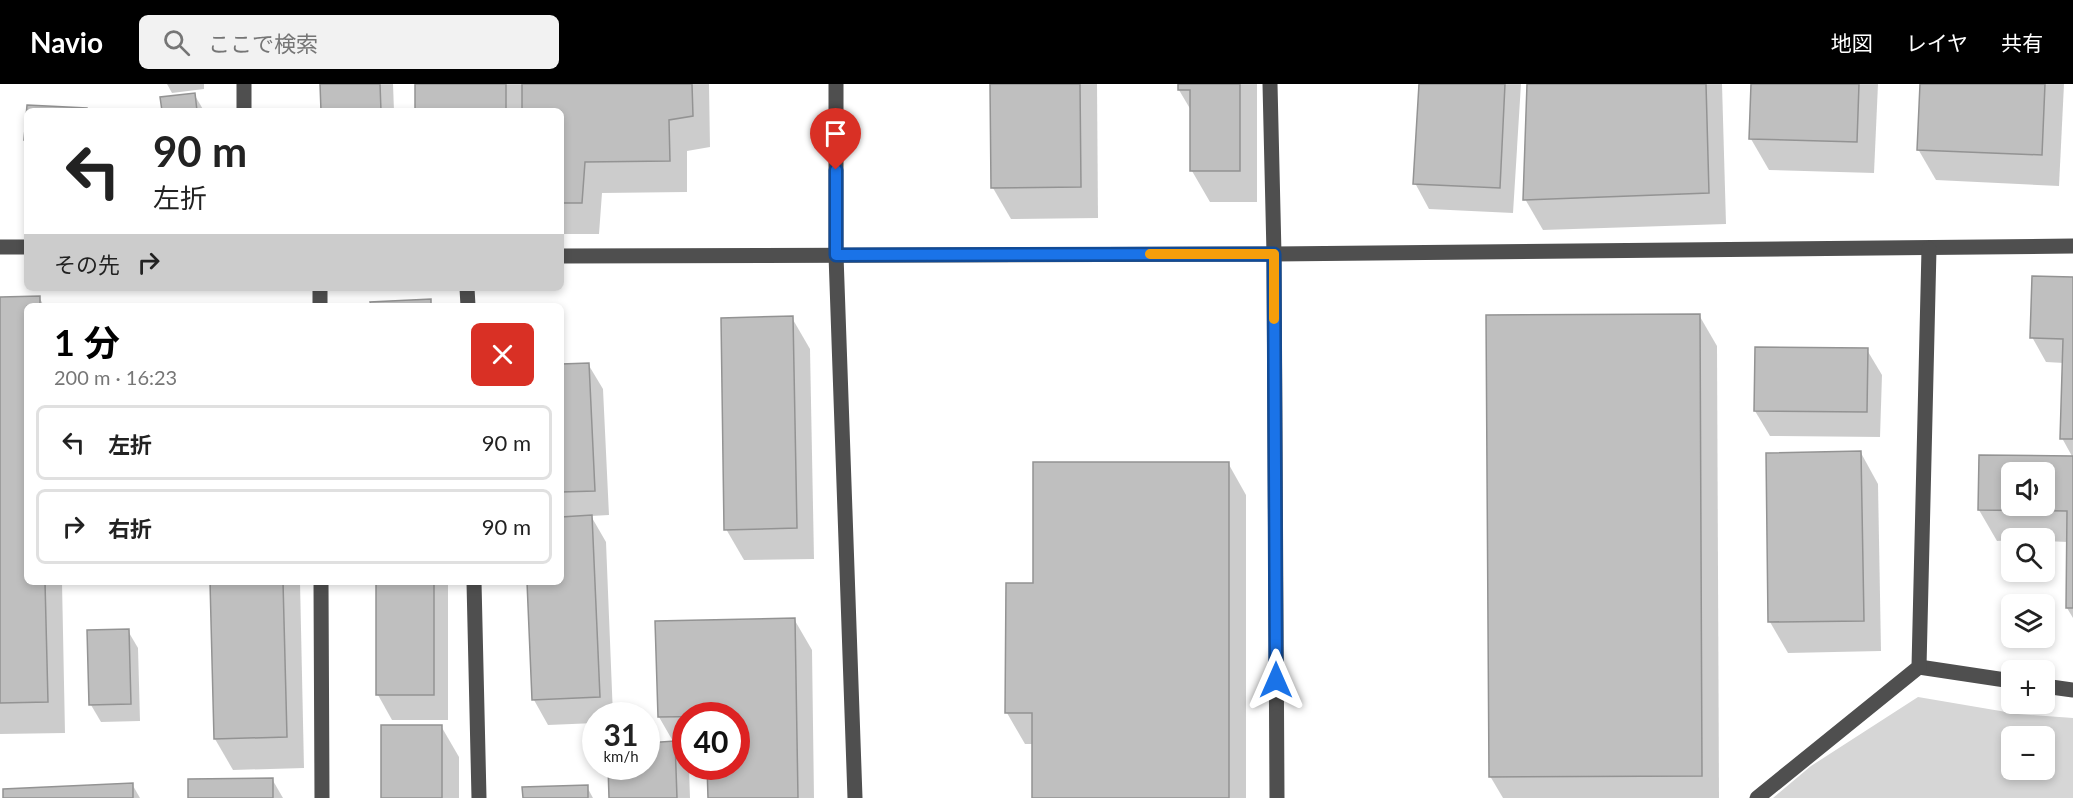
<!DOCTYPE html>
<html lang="ja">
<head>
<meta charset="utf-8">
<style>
	body { margin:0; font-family:Lato,"Noto Sans JP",sans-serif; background:#f2f2f2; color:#222; height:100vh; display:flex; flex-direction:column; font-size:22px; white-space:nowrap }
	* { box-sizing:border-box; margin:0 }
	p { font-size:20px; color:#767676 }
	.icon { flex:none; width:33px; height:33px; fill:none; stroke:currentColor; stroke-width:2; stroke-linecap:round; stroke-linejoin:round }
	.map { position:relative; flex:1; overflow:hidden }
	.drawer { position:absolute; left:24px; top:219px; width:540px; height:282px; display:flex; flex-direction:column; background:#fff; border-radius:9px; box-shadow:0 3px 9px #0003 }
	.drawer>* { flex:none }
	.hud { position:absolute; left:24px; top:24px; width:540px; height:183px; border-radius:9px; box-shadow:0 3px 9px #0003; background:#fff; color:#222; overflow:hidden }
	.controls { position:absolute; left:2001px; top:378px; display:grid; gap:12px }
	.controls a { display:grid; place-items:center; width:54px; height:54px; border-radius:9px; background:#fff; box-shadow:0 3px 9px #0003; font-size:30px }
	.speed { position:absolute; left:582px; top:618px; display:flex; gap:12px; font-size:30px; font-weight:700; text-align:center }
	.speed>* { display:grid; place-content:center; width:78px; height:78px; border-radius:50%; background:#fff; box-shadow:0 3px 9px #0003; line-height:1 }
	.speed small { font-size:15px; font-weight:400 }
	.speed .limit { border:9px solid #d22; background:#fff; color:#111 }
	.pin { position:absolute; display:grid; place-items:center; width:51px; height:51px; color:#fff; margin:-62px -26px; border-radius:50% 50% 50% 0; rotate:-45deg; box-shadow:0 0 6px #0007 }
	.pin .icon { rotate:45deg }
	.me { position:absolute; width:66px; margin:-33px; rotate:0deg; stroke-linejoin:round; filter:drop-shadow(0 0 4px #0008) }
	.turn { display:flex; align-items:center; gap:21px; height:126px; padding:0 30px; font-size:27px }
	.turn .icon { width:78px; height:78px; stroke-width:2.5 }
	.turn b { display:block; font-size:42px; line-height:51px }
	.then { display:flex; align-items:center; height:57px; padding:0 30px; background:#0003; gap:12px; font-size:22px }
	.round { display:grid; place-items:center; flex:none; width:63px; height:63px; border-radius:9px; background:#f2f2f2 }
	.head { display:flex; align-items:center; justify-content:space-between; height:102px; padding:0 30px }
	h1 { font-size:36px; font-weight:700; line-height:45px; color:#000 }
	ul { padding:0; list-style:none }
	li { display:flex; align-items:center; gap:18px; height:75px; margin:0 12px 9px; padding:0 18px; border:3px solid #e0e0e0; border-radius:9px }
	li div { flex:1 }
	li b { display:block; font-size:22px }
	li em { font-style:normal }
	header { display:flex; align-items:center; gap:36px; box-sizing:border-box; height:84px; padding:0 30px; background:#000; color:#fff }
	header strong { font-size:28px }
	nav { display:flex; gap:33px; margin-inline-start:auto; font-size:21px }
	.search { width:420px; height:54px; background:#f2f2f2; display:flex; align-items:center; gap:15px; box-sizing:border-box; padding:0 21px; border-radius:9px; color:#767676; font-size:22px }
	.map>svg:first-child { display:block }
	.green { fill:#d6d6d6; fill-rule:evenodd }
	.shadow { fill:#0003; fill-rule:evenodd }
	.building { fill:#bfbfbf; stroke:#939393; stroke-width:1.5; fill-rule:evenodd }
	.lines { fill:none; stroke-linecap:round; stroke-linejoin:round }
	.minor { stroke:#4f4f4f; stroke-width:15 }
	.route-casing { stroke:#114b97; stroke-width:15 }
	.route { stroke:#1a73e8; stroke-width:10 }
	.slow { stroke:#f59e0b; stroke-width:10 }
</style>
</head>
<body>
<header>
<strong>Navio</strong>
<div class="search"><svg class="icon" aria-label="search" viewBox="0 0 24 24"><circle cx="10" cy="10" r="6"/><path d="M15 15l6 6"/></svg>ここで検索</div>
<nav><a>地図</a><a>レイヤ</a><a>共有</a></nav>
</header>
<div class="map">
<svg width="2073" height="714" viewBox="0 0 2073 714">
	<rect width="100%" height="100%" fill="#fff"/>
	<!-- green -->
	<path class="green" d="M 1918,613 L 2018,630 L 2073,634 L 2073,714 L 1773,714 L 1811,682 ZM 2044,652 L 2044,686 L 2012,686 L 2012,652 Z"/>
	<!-- shadow -->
	<g class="shadow">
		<path d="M 167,0 L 204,0 L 204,5 L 172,9 Z"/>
		<path d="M 322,0 L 393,0 L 394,27 L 322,27 Z"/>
		<path d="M 417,0 L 709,0 L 710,63 L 687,67 L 687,108 L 602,109 L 599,150 L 561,150 L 561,27 L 417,27 Z"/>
		<path d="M 992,0 L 1097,0 L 1098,134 L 1011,135 L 993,104 Z"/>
		<path d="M 1179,0 L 1257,0 L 1257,118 L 1210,118 L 1192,87 L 1192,28 L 1179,6 Z"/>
		<path d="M 1420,0 L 1521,0 L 1513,129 L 1429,125 L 1415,99 Z"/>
		<path d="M 1529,0 L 1722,0 L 1726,140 L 1543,146 L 1525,115 Z"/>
		<path d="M 1753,0 L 1878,0 L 1874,89 L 1769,86 L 1751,55 Z"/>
		<path d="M 1921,0 L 2064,0 L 2059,102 L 1936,96 L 1918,65 Z"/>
		<path d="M 194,10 L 204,27 L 163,27 Z"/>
		<path d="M 2073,195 L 2073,534 L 2067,524 L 2068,458 L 2044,457 L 2044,454 L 1997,457 L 1979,426 L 1980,373 L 2073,374 L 2062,354 L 2064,279 L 2046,278 L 2032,253 ZM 2012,388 L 2044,388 L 2044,422 L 2012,422 Z"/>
		<path d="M 39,213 L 44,222 L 27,222 L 27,498 L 62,498 L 65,649 L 0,650 L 0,214 Z"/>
		<path d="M 1699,231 L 1717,262 L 1719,714 L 1503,714 L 1490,692 Z"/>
		<path d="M 792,234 L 810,265 L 814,475 L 744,476 L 726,445 Z"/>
		<path d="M 1867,266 L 1882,291 L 1880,353 L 1770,352 L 1755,327 Z"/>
		<path d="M 588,280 L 603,305 L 609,431 L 591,432 L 606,458 L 613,632 L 596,632 L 596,639 L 548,641 L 534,616 L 529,498 L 561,498 L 561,281 Z"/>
		<path d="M 1861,369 L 1878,400 L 1881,567 L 1788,569 L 1770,538 L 1768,371 Z"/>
		<path d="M 1228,379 L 1246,411 L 1246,714 L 1034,714 L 1034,660 L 1025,660 L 1007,629 Z"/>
		<path d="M 211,498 L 300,498 L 304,684 L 233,686 L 215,655 Z"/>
		<path d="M 378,498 L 448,498 L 448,636 L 392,636 L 378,611 Z"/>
		<path d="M 794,535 L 812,566 L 814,714 L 709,714 L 736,682 L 736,632 L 686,632 L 686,664 L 677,664 L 689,684 L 690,714 L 611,714 L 674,659 L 659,633 Z"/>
		<path d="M 128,547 L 138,564 L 140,637 L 101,638 L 91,621 Z"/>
		<path d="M 441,642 L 459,673 L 459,714 L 382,714 Z"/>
		<path d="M 272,695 L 283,714 L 190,714 Z"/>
		<path d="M 132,700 L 140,714 L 5,714 Z"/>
		<path d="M 587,703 L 593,714 L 524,714 Z"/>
	</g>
	<!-- building -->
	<g class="building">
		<path d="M 320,0 L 380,0 L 381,27 L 321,27 Z"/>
		<rect x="415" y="0" width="91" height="27"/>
		<path d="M 522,0 L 692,0 L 693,32 L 669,36 L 670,77 L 585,78 L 582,119 L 561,119 L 561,27 L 522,27 Z"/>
		<path d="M 990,0 L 1080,0 L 1081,103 L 991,104 Z"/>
		<path d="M 1178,0 L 1240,0 L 1240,87 L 1190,87 L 1190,6 L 1178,6 Z"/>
		<path d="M 1419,0 L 1505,0 L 1500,104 L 1413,100 Z"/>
		<path d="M 1527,0 L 1706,0 L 1709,109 L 1523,116 Z"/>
		<path d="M 1751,0 L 1859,0 L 1857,58 L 1749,55 Z"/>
		<path d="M 1920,0 L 2045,0 L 2042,71 L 1917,66 Z"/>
		<path d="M 195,9 L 197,27 L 162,27 L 160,13 Z"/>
		<path d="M 27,21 L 87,24 L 87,27 L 27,27 L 27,56 L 24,56 Z"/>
		<path d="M 2032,192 L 2073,193 L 2073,355 L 2060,355 L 2063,255 L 2030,254 Z"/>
		<path d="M 40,212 L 40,222 L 27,222 L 27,498 L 45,498 L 48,618 L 0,619 L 0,213 Z"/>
		<path d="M 431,215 L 431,222 L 371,222 L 370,218 Z"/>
		<path d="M 1700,230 L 1702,692 L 1489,693 L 1486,231 Z"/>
		<path d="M 793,232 L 797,444 L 724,446 L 721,234 Z"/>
		<path d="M 1755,263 L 1868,264 L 1867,328 L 1754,327 Z"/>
		<path d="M 589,279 L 595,407 L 561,408 L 561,280 Z"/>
		<path d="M 1861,367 L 1864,537 L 1768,538 L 1766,369 Z"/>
		<path d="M 1979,371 L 2073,372 L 2073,524 L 2066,524 L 2067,427 L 1978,426 ZM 2012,388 L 2044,388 L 2044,422 L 2012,422 Z"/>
		<path d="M 1033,378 L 1229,378 L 1229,714 L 1032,714 L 1032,629 L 1005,629 L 1006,499 L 1033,499 Z"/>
		<path d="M 592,431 L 600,613 L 532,616 L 527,498 L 561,498 L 561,433 Z"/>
		<path d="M 210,498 L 283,498 L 287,653 L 214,655 Z"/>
		<rect x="376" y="498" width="58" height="113"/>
		<path d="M 795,534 L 798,714 L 708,714 L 707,682 L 736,682 L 736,632 L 658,633 L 655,537 Z"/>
		<path d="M 129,545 L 131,620 L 89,621 L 87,546 Z"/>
		<rect x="381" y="641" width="61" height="73"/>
		<path d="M 675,657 L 677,714 L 609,714 L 608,682 L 646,682 L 646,659 Z"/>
		<path d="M 273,694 L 273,714 L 188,714 L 188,695 Z"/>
		<path d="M 133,699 L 133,714 L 3,714 L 3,705 Z"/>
		<path d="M 588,701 L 588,714 L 523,714 L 522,703 Z"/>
	</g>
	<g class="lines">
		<!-- minor -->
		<g class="minor">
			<path d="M 244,0 L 244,27"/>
			<path d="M 836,0 L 836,171 L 855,714"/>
			<path d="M 1270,0 L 1274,170 L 1277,714"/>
			<path d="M 0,163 L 27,163"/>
			<path d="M 561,172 L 1274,170 L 2073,162"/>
			<path d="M 320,204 L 320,222"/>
			<path d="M 467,204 L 468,222"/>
			<path d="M 321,498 L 322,714"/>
			<path d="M 474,498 L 479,714"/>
			<path d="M 1919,583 L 2012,597"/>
			<path d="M 2044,602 L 2073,606"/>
			<path d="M 1757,714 L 1919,583 L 1929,165"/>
		</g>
	</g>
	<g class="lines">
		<!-- route casing -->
		<g class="route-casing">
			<path id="route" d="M 836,86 L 836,171 L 1274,170 L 1276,596"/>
		</g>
		<!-- route -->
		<use href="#route" class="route"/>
		<!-- slow -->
		<path class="slow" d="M 1150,170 L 1274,170 L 1274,235"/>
	</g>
</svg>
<div class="controls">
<a><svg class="icon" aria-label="sound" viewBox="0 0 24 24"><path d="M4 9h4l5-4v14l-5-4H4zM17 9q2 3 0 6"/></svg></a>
<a><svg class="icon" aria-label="search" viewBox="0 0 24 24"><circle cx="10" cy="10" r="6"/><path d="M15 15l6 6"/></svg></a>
<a><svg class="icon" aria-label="layers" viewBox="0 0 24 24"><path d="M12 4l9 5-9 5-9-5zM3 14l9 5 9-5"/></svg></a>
<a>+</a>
<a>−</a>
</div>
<div class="speed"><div>31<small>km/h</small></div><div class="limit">40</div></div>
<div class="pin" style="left:836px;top:86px;background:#d93025"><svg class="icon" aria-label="arrive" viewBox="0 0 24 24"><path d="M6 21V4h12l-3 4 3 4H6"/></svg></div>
<svg class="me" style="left:1276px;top:596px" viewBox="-20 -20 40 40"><path d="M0-17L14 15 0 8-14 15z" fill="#1a73e8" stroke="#fff" stroke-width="4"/></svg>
<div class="hud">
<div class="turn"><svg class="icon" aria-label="left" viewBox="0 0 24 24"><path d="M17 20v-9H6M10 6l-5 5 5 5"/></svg><div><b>90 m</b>左折</div></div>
<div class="then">その先<svg class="icon" aria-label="right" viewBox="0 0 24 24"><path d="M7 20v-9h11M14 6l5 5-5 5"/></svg></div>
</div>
<section class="drawer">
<div class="head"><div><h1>1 分</h1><p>200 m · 16:23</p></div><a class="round" style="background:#d93025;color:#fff"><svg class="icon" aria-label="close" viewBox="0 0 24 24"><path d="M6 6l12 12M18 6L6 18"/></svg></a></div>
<ul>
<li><svg class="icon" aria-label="left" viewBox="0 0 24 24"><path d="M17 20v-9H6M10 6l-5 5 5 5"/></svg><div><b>左折</b></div><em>90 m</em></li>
<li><svg class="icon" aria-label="right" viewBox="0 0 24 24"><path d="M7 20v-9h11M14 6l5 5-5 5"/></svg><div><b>右折</b></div><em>90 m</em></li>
</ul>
</section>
</div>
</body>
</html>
